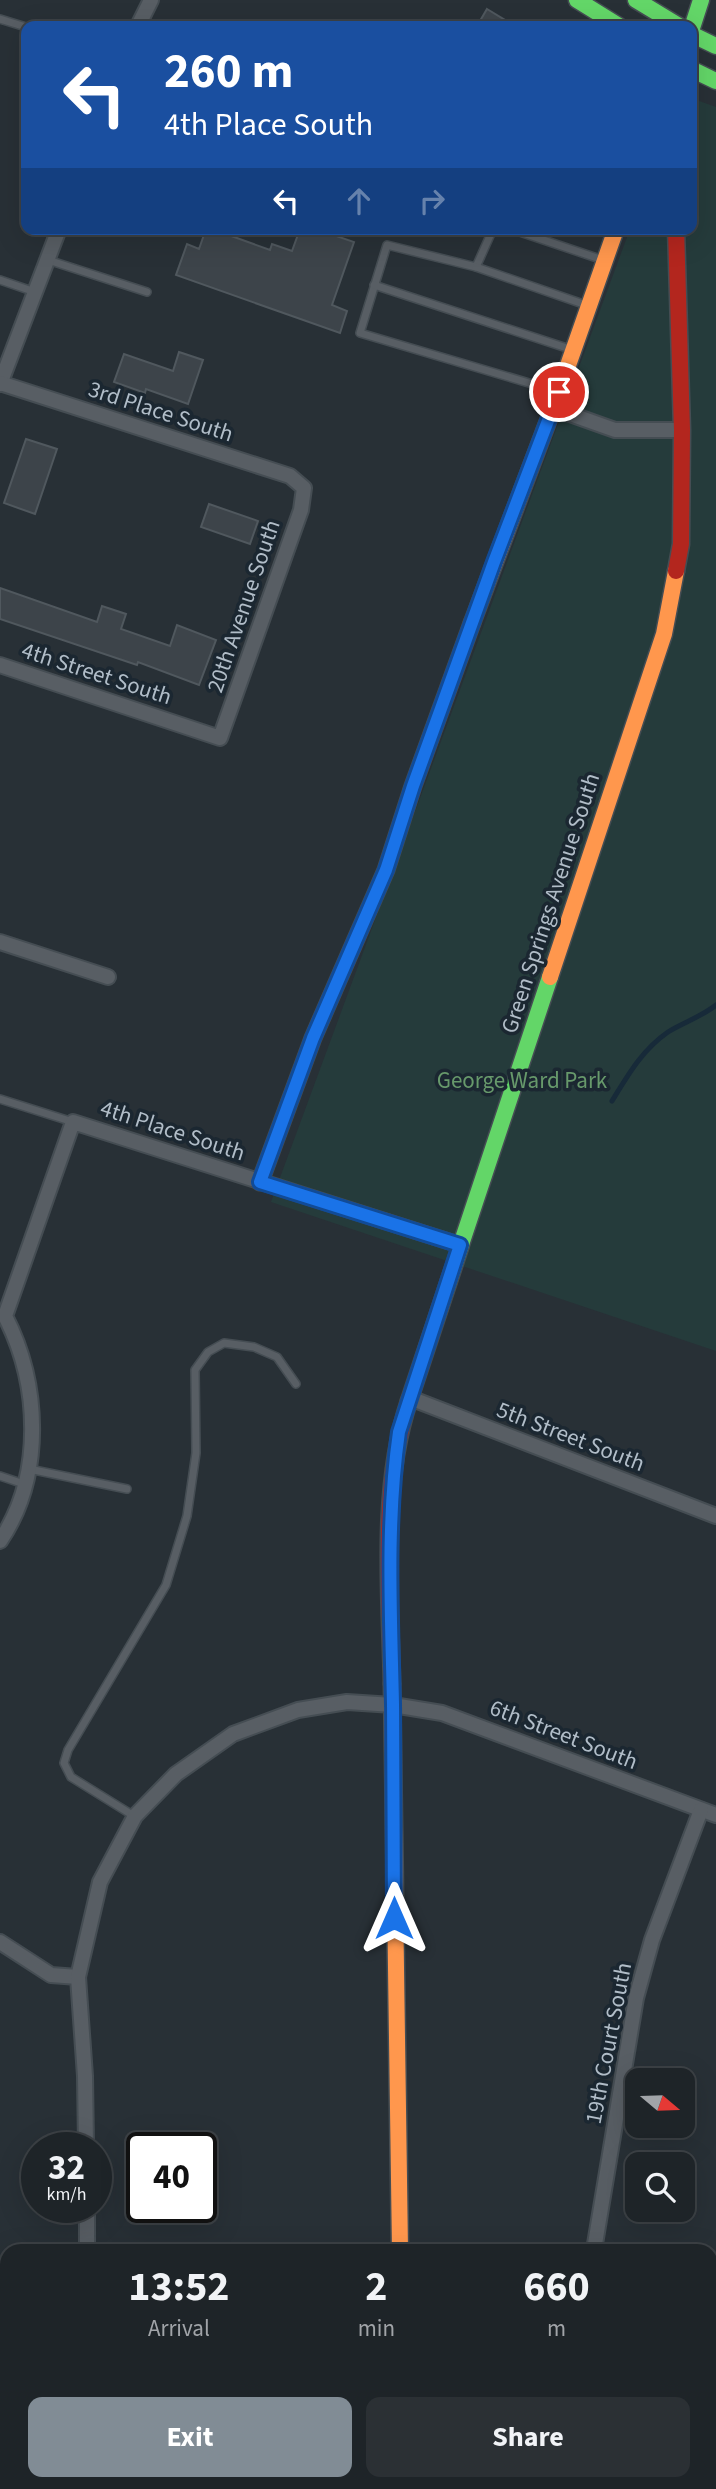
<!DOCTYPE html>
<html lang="en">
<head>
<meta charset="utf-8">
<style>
	body { margin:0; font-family:"Source Sans 3",sans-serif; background:#2b3034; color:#f1f3f6; height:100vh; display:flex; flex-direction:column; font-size:26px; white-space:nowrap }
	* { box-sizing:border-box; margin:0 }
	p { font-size:23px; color:#a1a4a8 }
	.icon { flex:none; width:38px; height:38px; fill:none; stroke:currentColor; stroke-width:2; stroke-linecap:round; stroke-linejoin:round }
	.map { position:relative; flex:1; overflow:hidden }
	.sheet { position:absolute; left:0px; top:2244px; width:718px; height:247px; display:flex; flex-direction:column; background:#1e2428; border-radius:21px 21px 0 0; box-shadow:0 7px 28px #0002,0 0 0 2px #3c4145 }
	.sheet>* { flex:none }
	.banner { position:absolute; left:21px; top:21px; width:676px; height:214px; border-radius:14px; box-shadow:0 7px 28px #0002,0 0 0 2px #3c4145; background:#1a4fa0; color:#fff; overflow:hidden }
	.needle { width:46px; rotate:109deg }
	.buttons { position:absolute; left:625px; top:2068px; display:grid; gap:14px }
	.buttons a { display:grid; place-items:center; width:70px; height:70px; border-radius:14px; background:#1e2428; box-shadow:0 7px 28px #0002,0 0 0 2px #3c4145; font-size:35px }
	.speed { position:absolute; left:21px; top:2132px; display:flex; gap:14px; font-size:35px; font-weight:700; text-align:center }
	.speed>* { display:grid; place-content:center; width:91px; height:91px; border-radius:50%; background:#1e2428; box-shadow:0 7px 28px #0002,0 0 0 2px #3c4145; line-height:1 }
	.speed small { font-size:18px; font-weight:400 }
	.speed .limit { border:4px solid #111; border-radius:10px; background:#fff; color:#111 }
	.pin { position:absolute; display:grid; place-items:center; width:60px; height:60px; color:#fff; margin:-30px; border:4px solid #fff; border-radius:50%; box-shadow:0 2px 7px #0007 }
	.me { position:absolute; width:77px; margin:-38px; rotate:0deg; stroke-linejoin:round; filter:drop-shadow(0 0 5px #0008) }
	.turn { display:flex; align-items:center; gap:24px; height:147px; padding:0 28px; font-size:32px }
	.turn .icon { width:91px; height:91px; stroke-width:2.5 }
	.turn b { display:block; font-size:49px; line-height:60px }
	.lanes { display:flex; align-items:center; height:66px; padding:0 28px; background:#0003; justify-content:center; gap:35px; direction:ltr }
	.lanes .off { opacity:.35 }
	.eta { display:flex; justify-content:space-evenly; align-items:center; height:119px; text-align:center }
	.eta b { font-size:42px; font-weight:700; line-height:49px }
	.action { display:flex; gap:14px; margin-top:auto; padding:14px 28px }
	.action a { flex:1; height:80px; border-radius:14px; background:#818c95; color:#fff; font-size:28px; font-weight:700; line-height:80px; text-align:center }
	.action a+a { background:#2b3034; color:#f1f3f6 }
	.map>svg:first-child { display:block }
	.green { fill:#253b3b }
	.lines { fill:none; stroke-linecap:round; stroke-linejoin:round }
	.stream { stroke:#172a39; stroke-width:5 }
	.building { fill:#3d444a; stroke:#50585e; stroke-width:2 }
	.lane-casing { stroke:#454d53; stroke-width:10 }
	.street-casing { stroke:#454d53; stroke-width:18 }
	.fast-casing { stroke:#454d53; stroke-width:19 }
	.slow-casing { stroke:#454d53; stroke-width:19 }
	.jam-casing { stroke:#454d53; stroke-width:19 }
	.lane { stroke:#585e64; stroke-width:7 }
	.street { stroke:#585e64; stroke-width:14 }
	.fast { stroke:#63d668; stroke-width:16 }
	.slow { stroke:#ff974d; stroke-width:16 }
	.jam { stroke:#b3261e; stroke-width:16 }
	.route-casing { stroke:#114b97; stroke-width:18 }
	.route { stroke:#1a73e8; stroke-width:12 }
	.labels { text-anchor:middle; stroke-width:7; stroke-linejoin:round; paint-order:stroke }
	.street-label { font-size:23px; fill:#b1bdc8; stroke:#1b2731 }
	.park-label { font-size:23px; fill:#67996b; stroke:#1b2731 }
</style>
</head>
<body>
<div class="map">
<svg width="716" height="2489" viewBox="0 0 716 2489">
	<rect width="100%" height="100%" fill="#283036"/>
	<!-- green -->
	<path class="green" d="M 691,98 L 716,107 L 716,1351 L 271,1202 L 630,229 L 691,229 Z"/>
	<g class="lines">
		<!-- stream -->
		<path class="stream" d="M 612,1101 C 628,1075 642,1050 668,1032 C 684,1022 701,1017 716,1005"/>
	</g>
	<!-- building -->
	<g class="building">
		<path d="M 487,9 L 515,26 L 477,26 Z"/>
		<path d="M 206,229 L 212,229 L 270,250 L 272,244 L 292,251 L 300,229 L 316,229 L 354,242 L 332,305 L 347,311 L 340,333 L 176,275 L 187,244 L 199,249 Z"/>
		<path d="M 179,352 L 203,360 L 188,404 L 146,389 L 145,393 L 114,382 L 124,354 L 173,371 Z"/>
		<path d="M 26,439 L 57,449 L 35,514 L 4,503 Z"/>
		<path d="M 209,504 L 258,521 L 250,544 L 201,527 Z"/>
		<path d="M 0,588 L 97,622 L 102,606 L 126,614 L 121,629 L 170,646 L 177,625 L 216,640 L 199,685 L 138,662 L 137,665 L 0,619 Z"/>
	</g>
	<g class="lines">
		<!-- lane casing -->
		<g class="lane-casing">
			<g id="lane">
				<path d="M 0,19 L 26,27"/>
				<path d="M 493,229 L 476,267 L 387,245 L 360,333 L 556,391"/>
				<path d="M 511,229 L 603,260"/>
				<path d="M 48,260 L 147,292"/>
				<path d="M 476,267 L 589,306"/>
				<path d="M 0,280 L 35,292"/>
				<path d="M 374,285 L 573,350"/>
				<path d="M 0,1099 L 73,1122"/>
				<path d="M 29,1469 L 127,1489"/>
				<path d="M 0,1476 L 24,1484"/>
				<path d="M 134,1816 L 71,1777 L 64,1763 L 68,1750 L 166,1585 L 187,1516 L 196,1453 L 195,1370 L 208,1352 L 224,1343 L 254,1347 L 277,1357 L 296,1384"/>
				<path d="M 56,2489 L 59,2483"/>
			</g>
		</g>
		<!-- street casing -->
		<g class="street-casing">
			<g id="street">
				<path d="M 138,26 L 151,0"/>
				<path d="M 0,384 L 59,229"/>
				<path d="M 553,408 L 615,430 L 682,430"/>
				<path d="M 0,665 L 220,738 L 301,510 L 304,488 L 290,476 L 0,383"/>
				<path d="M 0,942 L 108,977"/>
				<path d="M 410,1398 L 716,1516"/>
				<path d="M 0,1541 C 44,1476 40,1384 5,1316 L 73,1122 L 460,1245"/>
				<path d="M 0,1942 L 51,1975 L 78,1977"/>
				<path d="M 86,2147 L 85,2076 L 78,1977 L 100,1882 L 135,1816 L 176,1774 L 233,1734 L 298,1710 L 347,1702 L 393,1705 L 442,1713 L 716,1815"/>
				<path d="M 87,2207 L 87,2250"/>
				<path d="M 594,2250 L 636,1998 L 652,1940 L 701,1810"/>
				<path d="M 154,2483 L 160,2489"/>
				<path d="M 501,2483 L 505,2489"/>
				<path d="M 324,2489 L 334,2483"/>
				<path d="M 713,2489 L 716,2480"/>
			</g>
		</g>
		<!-- fast casing -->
		<g class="fast-casing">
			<g id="fast">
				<path d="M 577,0 L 619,26"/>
				<path d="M 636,0 L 679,26"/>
				<path d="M 691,31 L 701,0"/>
				<path d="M 691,34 L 716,46"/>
				<path d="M 691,69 L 716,81"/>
				<path d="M 409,1401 L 550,977"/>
			</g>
		</g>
		<!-- slow casing -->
		<g class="slow-casing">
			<g id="slow">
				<path d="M 472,623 L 553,408 L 616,229"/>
				<path d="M 550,977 L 664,634 L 676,571"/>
				<path d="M 392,1684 L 400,2250"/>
			</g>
		</g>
		<!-- jam casing -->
		<g class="jam-casing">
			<g id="jam">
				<path d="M 676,571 L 681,544 L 682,430 L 676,229"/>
				<path d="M 260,1182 L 313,1038 L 386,870 L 413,786 L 472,623"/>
				<path d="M 392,1684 C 390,1593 380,1488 409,1401"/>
			</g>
		</g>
		<!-- lane -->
		<use href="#lane" class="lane"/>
		<!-- street -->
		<use href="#street" class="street"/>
		<!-- fast -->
		<use href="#fast" class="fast"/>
		<!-- slow -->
		<use href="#slow" class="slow"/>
		<!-- jam -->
		<use href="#jam" class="jam"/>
	</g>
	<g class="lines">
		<!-- route casing -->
		<g class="route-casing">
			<path id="route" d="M 394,1918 C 394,1846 394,1775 393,1704 C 391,1613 386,1522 399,1432 L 460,1245 L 260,1182 L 313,1038 L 386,870 L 413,786 L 494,562 L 559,392"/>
		</g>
		<!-- route -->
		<use href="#route" class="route"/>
	</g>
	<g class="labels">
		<!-- street labels -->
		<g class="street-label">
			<text transform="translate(161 411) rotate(18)" y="8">3rd Place South</text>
			<text transform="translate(243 606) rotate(-71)" y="8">20th Avenue South</text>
			<text transform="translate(97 673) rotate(18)" y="8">4th Street South</text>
			<text transform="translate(550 903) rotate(-72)" y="8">Green Springs Avenue South</text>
			<text transform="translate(173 1130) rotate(18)" y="8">4th Place South</text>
			<text transform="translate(571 1436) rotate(21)" y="8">5th Street South</text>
			<text transform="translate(564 1734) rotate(21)" y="8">6th Street South</text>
			<text transform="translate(608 2043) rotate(-79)" y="8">19th Court South</text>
		</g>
		<!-- park labels -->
		<g class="park-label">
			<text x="522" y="1088">George Ward Park</text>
		</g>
	</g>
</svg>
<div class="buttons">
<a><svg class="needle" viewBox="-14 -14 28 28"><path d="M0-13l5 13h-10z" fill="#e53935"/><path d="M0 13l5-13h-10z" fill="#a1a4a8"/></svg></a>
<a><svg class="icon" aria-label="search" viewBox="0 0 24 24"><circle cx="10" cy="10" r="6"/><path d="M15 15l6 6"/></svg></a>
</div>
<div class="speed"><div>32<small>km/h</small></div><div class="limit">40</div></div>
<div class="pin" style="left:559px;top:392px;background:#d93025"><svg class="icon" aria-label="arrive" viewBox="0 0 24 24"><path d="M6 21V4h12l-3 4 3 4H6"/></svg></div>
<svg class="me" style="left:394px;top:1918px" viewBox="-20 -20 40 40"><path d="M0-17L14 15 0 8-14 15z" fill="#1a73e8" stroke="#fff" stroke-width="4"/></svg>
<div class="banner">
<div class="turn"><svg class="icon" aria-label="left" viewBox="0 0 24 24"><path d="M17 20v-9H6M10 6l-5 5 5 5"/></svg><div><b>260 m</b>4th Place South</div></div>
<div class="lanes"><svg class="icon" aria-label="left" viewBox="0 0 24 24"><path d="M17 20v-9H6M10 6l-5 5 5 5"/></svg><svg class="icon off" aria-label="ahead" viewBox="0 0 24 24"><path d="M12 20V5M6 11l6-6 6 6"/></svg><svg class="icon off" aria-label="right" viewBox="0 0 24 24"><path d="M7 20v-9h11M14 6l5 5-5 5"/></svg></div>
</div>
<section class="sheet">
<div class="eta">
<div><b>13:52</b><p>Arrival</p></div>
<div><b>2</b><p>min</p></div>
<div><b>660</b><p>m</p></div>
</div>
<div class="action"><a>Exit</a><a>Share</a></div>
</section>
</div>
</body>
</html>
